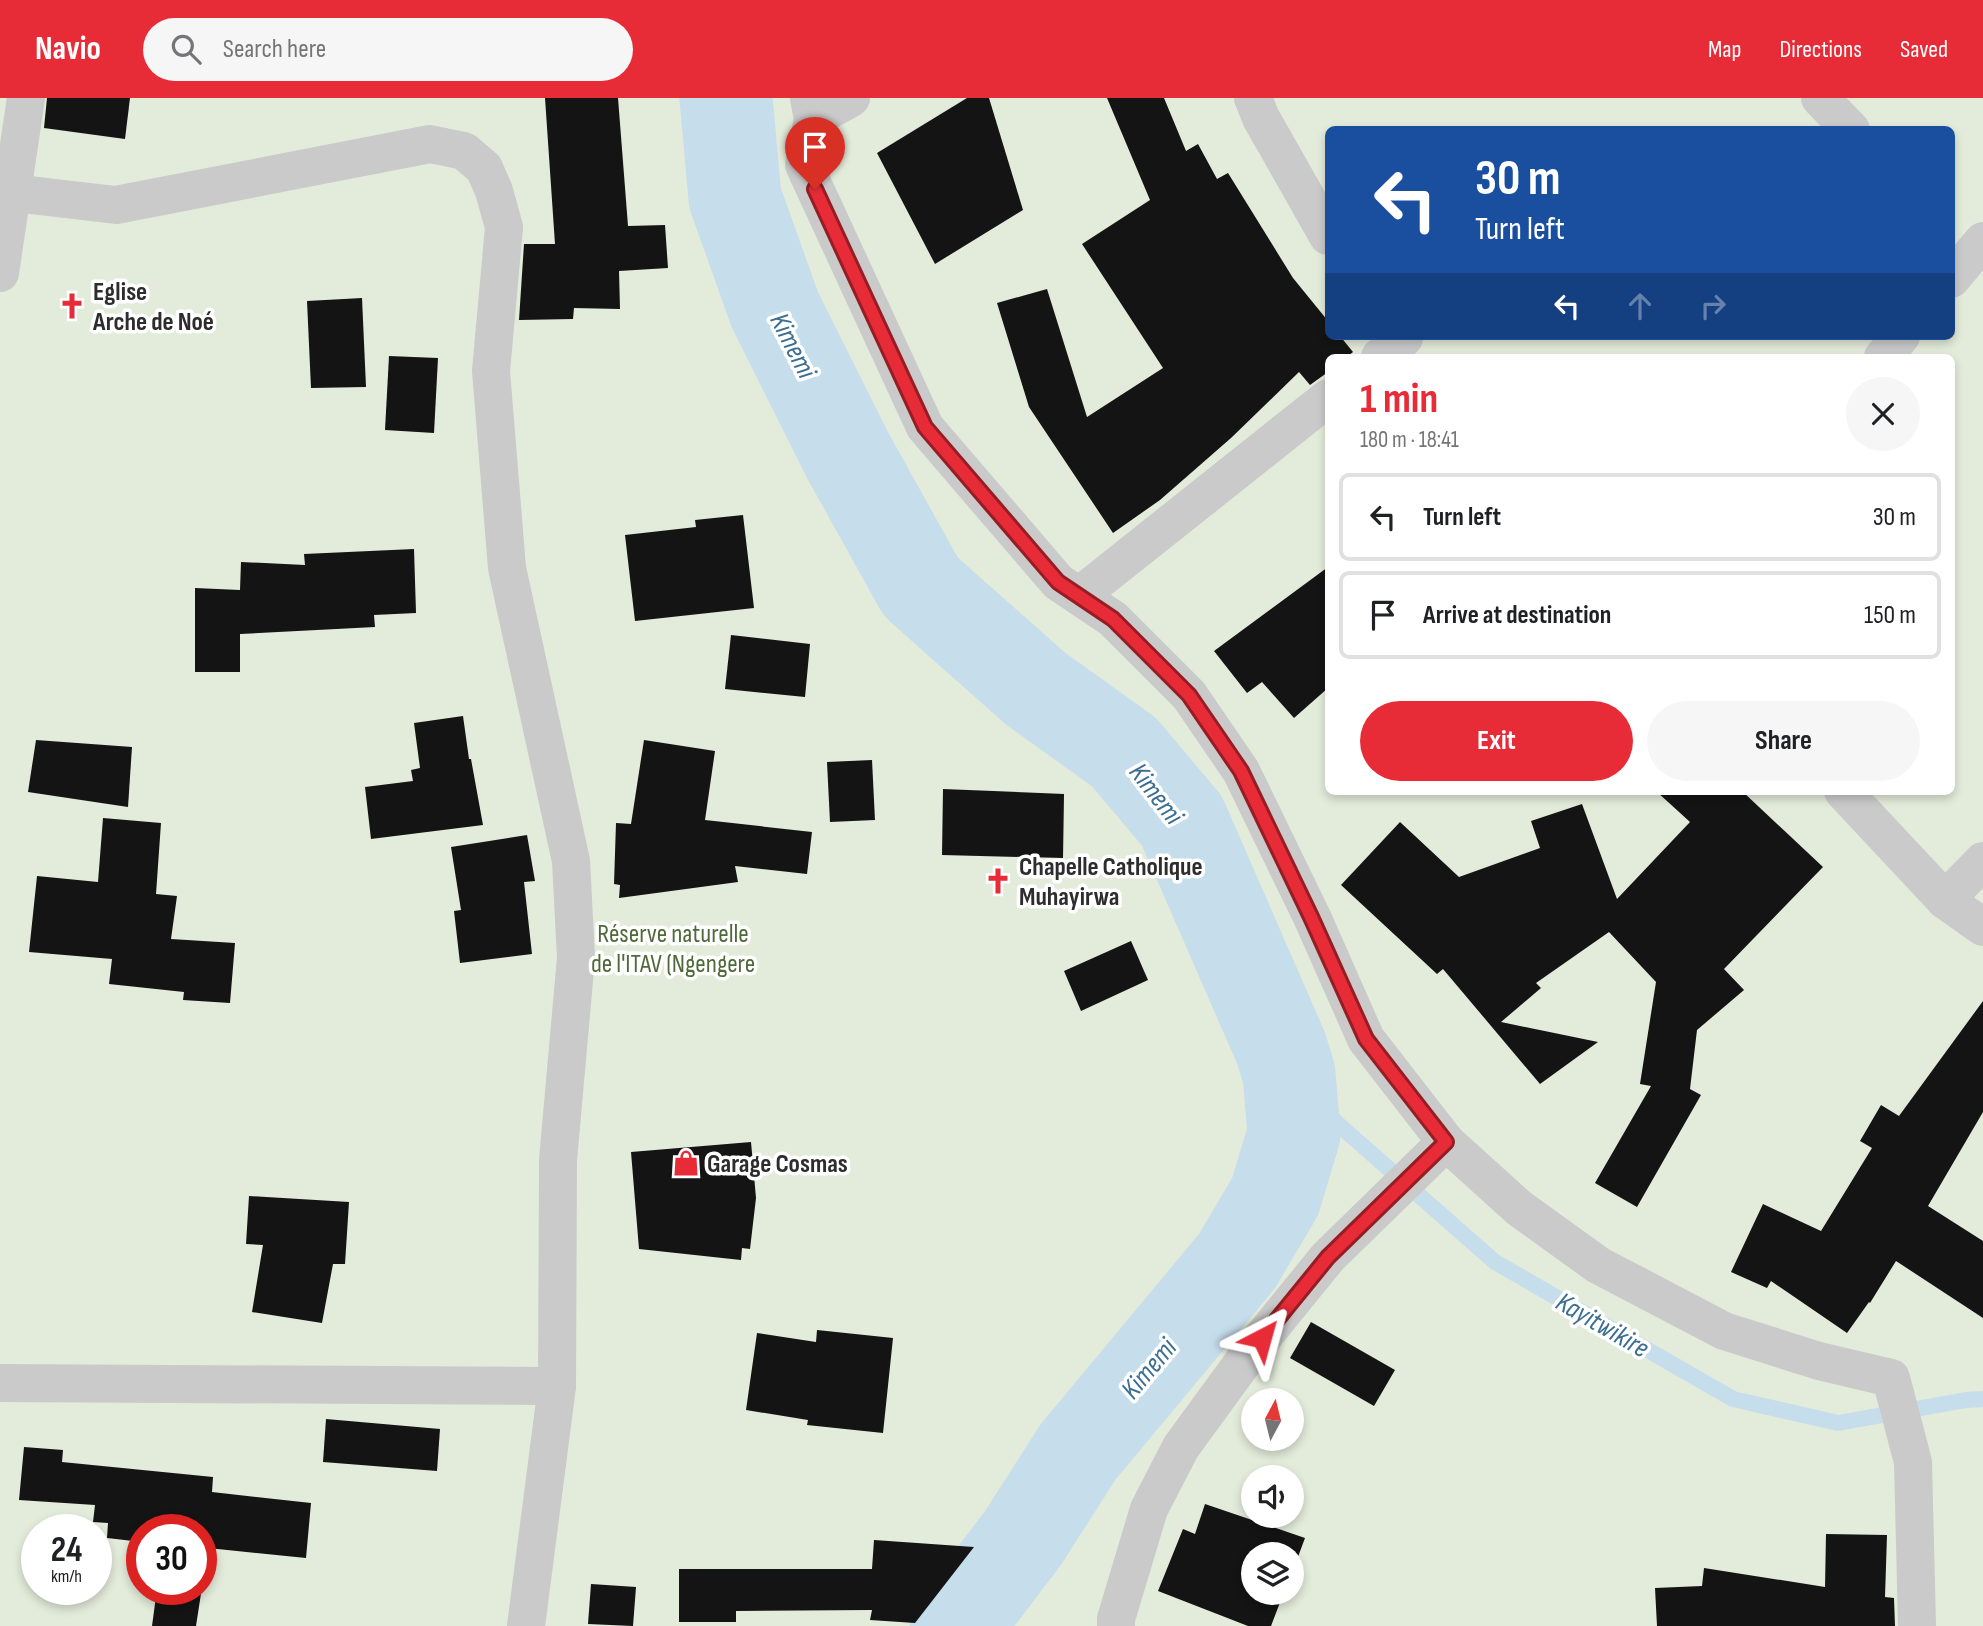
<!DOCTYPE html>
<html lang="en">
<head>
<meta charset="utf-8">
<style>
	body { margin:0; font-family:"Sofia Sans Condensed",sans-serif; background:#f6f6f6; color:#202124; height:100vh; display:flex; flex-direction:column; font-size:26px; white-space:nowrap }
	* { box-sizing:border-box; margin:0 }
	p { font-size:23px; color:#757577 }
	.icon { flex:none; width:38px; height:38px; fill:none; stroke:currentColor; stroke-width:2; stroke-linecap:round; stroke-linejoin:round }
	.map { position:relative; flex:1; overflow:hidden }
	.panel { position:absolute; left:1325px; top:256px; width:630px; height:441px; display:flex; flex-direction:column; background:#fff; border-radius:10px; box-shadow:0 4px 10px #0003 }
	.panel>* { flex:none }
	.guide { position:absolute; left:1325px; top:28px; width:630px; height:214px; border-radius:10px; box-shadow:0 4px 10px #0003; background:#1a4fa0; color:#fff; overflow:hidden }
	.needle { width:46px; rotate:7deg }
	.buttons { position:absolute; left:1241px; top:1290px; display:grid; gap:14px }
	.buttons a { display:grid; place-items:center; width:63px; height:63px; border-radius:50%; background:#fff; box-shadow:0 4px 10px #0003; font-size:35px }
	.speed { position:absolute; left:21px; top:1416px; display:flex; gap:14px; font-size:35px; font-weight:700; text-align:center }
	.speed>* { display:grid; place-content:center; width:91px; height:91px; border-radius:50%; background:#fff; box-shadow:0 4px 10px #0003; line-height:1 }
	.speed small { font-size:18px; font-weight:400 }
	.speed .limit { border:10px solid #d22; background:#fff; color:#111 }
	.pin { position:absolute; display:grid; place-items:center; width:60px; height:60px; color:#fff; margin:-72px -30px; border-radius:50% 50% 50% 0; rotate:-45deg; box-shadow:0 0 7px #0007 }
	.pin .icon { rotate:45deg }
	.me { position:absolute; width:77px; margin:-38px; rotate:39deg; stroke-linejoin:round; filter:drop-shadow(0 0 5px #0008) }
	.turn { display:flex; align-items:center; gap:24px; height:147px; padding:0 35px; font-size:32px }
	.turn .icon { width:91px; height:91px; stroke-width:2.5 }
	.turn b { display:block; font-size:49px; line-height:60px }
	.lanes { display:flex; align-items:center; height:66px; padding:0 35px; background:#0003; justify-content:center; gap:35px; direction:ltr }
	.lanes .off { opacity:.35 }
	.round { display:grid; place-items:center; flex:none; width:74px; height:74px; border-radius:37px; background:#f6f6f6 }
	.head { display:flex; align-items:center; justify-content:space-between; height:119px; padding:0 35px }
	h1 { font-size:42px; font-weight:700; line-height:52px; color:#e72c38 }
	.cta { display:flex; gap:14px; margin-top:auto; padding:14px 35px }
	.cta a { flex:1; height:80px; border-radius:42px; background:#e72c38; color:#fff; font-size:28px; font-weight:700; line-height:80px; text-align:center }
	.cta a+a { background:#f6f6f6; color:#202124 }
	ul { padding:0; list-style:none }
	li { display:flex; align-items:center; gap:21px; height:88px; margin:0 14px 10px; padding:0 21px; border:4px solid #e0e0e0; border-radius:10px }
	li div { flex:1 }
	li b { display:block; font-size:26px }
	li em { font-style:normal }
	header { display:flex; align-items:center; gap:42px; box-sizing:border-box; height:98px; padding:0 35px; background:#e72c38; color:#fff }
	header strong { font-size:33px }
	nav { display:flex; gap:38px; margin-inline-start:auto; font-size:24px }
	.search { width:490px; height:63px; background:#f6f6f6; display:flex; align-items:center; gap:18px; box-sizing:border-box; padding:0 24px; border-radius:38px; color:#757577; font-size:26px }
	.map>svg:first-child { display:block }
	.green { fill:#e3ebda; fill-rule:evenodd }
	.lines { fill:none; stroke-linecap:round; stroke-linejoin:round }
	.stream { stroke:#c6ddec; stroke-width:16 }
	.river { stroke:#c6ddec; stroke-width:93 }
	.building { fill:#141414 }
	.minor { stroke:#cacaca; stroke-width:38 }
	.route-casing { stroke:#961d24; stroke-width:18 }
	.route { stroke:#e72c38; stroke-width:12 }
	.labels { text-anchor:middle; stroke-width:7; stroke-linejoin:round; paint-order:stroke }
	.poi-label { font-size:26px; font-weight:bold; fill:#2d2d2d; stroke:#fff; text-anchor:start }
	.park-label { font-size:26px; fill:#50693a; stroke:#fff }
	.water-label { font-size:28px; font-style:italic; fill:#3b6e90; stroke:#fff }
</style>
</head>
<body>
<header>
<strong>Navio</strong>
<div class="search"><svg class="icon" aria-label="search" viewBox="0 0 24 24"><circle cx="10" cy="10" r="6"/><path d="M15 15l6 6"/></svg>Search here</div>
<nav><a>Map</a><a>Directions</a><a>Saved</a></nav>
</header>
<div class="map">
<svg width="1983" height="1528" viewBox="0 0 1983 1528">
	<rect width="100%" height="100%" fill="#fff"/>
	<!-- green -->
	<path class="green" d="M 0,0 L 1983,0 L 1983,1528 L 0,1528 ZM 1328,32 L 1951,32 L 1951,238 L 1328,238 ZM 1328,259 L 1951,259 L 1951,693 L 1328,693 ZM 1253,1302 L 1292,1302 L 1292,1340 L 1253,1340 ZM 1253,1379 L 1292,1379 L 1292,1418 L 1253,1418 ZM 37,1432 L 96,1432 L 96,1491 L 37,1491 ZM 142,1432 L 201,1432 L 201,1491 L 142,1491 ZM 1253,1456 L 1292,1456 L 1292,1494 L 1253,1494 Z"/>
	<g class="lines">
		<!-- stream -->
		<path class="stream" d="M 1289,976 L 1339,1027 L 1495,1164 L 1733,1301 L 1838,1325 L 1966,1302 L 1983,1301"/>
		<!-- river -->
		<path class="river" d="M 726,0 L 735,100 L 775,212 L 848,358 L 921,489 L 1036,591 L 1124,654 L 1182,723 L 1281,950 L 1289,976 L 1294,1036 L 1275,1099 L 1237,1163 L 1078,1354 L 1023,1440 L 956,1528"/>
	</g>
	<!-- building -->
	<g class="building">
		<path d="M 47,0 L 130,0 L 125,41 L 44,30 Z"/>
		<path d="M 545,0 L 618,0 L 628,128 L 665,127 L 668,170 L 619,173 L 620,211 L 574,210 L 573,221 L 519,222 L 524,146 L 555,146 Z"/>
		<path d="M 967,0 L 989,0 L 1023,112 L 935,166 L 877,55 Z"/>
		<path d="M 1107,0 L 1164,0 L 1186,53 L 1198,46 L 1217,81 L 1228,75 L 1293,180 L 1328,223 L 1328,238 L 1340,238 L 1353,254 L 1347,259 L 1328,259 L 1328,274 L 1310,287 L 1299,274 L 1231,340 L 1160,402 L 1113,435 L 1029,309 L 997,205 L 1047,191 L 1087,319 L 1163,270 L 1082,146 L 1150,102 Z"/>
		<path d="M 362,200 L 366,289 L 311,290 L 307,203 Z"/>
		<path d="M 389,258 L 438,260 L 434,335 L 385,332 Z"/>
		<path d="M 743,417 L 754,510 L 635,523 L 625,437 L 696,429 L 695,422 Z"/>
		<path d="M 414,451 L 416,515 L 374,517 L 375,529 L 240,536 L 240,574 L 195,574 L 195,490 L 240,492 L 241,464 L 305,467 L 304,456 Z"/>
		<path d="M 1328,469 L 1328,590 L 1294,620 L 1262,584 L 1247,595 L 1214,553 Z"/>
		<path d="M 731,537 L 810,546 L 805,599 L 725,591 Z"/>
		<path d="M 463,618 L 469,661 L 471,661 L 483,727 L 371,741 L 365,689 L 413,683 L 411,672 L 420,670 L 414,625 Z"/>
		<path d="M 36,642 L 132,649 L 128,709 L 28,694 Z"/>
		<path d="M 644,642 L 715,653 L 705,722 L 812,734 L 807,776 L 735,768 L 738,784 L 619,800 L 620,787 L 614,786 L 616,725 L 631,726 Z"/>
		<path d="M 872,662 L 875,722 L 830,724 L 827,664 Z"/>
		<path d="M 943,691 L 1064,696 L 1063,760 L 942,757 Z"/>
		<path d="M 1656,693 L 1742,693 L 1823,769 L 1724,871 L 1744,892 L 1697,932 L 1690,991 L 1701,997 L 1637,1109 L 1595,1085 L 1651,988 L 1640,986 L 1656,884 L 1609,834 L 1536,885 L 1541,890 L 1501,924 L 1598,944 L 1540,986 L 1443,871 L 1437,876 L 1341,787 L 1400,724 L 1459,779 L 1540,750 L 1531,723 L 1582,706 L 1617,801 L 1690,724 Z"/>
		<path d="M 103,720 L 161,725 L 156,796 L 177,798 L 171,841 L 235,845 L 230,905 L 183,902 L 184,894 L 109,886 L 112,861 L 29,854 L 37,778 L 98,784 Z"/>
		<path d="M 527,737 L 535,783 L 524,784 L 532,856 L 460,865 L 454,813 L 461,812 L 451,749 Z"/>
		<path d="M 1131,843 L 1148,882 L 1081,913 L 1064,873 Z"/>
		<path d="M 1983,903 L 1983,1014 L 1928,1108 L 1983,1143 L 1983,1220 L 1896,1163 L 1870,1205 L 1869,1204 L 1847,1235 L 1771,1183 L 1767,1190 L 1731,1174 L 1763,1106 L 1821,1133 L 1872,1050 L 1860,1043 L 1881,1007 L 1899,1018 Z"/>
		<path d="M 751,1044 L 756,1100 L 750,1151 L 742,1150 L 741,1162 L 639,1151 L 631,1054 Z"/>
		<path d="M 249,1098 L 349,1104 L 345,1166 L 333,1166 L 322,1225 L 252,1214 L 263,1147 L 246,1146 Z"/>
		<path d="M 1311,1224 L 1395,1272 L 1374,1308 L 1290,1260 Z"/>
		<path d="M 817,1232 L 893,1240 L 883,1335 L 807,1327 L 808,1322 L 746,1312 L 757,1235 L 816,1244 Z"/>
		<path d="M 326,1321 L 440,1331 L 437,1373 L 323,1364 Z"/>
		<path d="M 24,1349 L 63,1352 L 62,1364 L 213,1379 L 212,1394 L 311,1405 L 306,1460 L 208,1450 L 196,1528 L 152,1528 L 157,1491 L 201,1491 L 201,1432 L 142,1432 L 142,1444 L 107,1440 L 108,1425 L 93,1424 L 95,1407 L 19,1402 Z"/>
		<path d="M 1205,1406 L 1305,1440 L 1292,1475 L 1292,1456 L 1253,1456 L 1253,1494 L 1284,1494 L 1271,1528 L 1248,1528 L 1158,1493 L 1183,1431 L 1195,1436 Z"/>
		<path d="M 1826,1436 L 1887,1437 L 1885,1499 L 1894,1500 L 1895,1528 L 1657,1528 L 1655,1490 L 1702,1488 L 1704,1470 L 1825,1489 Z"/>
		<path d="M 874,1442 L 974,1449 L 915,1525 L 870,1522 L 872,1512 L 736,1513 L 736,1524 L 679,1524 L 679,1471 L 872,1471 Z"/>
		<path d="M 591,1486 L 636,1489 L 633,1528 L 588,1526 Z"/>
	</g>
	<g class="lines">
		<!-- minor -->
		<g class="minor">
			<path d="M 809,0 L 813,21 L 804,67 L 925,329 L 1058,484 L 1113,521 L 1189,597 L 1241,673 L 1312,819 L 1366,941 L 1446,1044 L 1519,1110 L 1598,1167 L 1724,1233 L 1819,1263 L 1891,1280 L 1913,1364 L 1917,1528"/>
			<path d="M 1253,0 L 1261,20 L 1328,138"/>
			<path d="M 1820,0 L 1851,32"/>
			<path d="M 813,21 L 851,0"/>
			<path d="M 13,95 L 116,107 L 430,46 L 464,53 L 484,70 L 494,93 L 504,129 L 491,273 L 507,470 L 571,763 L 576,860 L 558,1062 L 557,1288 L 526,1528"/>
			<path d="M 0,175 L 26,0"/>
			<path d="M 1951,181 L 1983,143"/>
			<path d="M 1380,259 L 1404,240"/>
			<path d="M 1883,259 L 1901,238"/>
			<path d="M 1079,498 L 1328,300"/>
			<path d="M 1843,693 L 1945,802 L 1983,829"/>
			<path d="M 1945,802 L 1983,763"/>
			<path d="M 0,1285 L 557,1288"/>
			<path d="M 1116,1528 L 1116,1521 L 1149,1411 L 1181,1349 L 1246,1260 L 1328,1159 L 1446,1044"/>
		</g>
	</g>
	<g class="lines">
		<!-- route casing -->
		<g class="route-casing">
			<path id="route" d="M 815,91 L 925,329 L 1058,484 L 1113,521 L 1189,597 L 1241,673 L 1311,819 L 1366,941 L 1446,1044 L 1328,1159 L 1262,1240"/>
		</g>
		<!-- route -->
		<use href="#route" class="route"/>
	</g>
	<!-- icons -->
	<defs>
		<g id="church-bare" transform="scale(2.1)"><path d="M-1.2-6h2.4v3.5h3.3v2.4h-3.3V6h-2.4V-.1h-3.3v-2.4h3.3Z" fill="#e72c38" stroke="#fff" stroke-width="2.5" paint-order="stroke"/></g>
		<g id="shop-bare" transform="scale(2.1)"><path d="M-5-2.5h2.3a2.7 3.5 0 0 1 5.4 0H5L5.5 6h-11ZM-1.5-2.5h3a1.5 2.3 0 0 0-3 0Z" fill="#e72c38" stroke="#fff" stroke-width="2.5" paint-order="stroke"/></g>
	</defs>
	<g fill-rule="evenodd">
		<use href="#church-bare" x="72" y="208"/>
		<use href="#church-bare" x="998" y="783"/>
		<use href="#shop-bare" x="686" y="1065"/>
	</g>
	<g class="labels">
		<!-- poi labels -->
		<g class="poi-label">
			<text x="93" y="202">Eglise<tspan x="93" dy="30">Arche de Noé</tspan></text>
			<text x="1019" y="777">Chapelle Catholique<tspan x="1019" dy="30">Muhayirwa</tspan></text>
			<text x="707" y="1074">Garage Cosmas</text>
		</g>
		<!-- park labels -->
		<g class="park-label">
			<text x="673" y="844">Réserve naturelle<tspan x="673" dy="30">de l'ITAV (Ngengere</tspan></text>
		</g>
		<!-- water labels -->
		<g class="water-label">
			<text transform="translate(794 247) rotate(63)" y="10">Kimemi</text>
			<text transform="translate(1157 695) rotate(52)" y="10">Kimemi</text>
			<text transform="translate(1603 1226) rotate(30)" y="10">Kayitwikire</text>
			<text transform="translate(1148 1270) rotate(-50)" y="10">Kimemi</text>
		</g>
	</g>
</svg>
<div class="buttons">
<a><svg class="needle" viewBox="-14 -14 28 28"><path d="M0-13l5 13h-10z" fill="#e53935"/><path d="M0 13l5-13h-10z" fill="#757577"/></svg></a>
<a><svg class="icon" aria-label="sound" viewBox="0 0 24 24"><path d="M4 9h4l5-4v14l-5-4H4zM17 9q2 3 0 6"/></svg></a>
<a><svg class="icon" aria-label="layers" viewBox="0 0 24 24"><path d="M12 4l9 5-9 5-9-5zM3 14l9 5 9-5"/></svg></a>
</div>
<div class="speed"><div>24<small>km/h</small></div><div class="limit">30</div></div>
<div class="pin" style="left:815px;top:91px;background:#d93025"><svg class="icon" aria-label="arrive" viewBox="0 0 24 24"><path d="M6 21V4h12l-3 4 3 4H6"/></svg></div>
<svg class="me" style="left:1262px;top:1240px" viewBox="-20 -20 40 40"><path d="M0-17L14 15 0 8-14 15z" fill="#e72c38" stroke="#fff" stroke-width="4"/></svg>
<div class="guide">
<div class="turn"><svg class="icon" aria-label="left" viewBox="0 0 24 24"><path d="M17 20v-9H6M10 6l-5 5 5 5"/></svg><div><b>30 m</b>Turn left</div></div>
<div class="lanes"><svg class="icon" aria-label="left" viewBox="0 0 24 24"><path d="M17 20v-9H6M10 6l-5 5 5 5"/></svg><svg class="icon off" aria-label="ahead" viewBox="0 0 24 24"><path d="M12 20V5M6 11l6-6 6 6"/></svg><svg class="icon off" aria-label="right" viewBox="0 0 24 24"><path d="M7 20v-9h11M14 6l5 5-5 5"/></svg></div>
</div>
<section class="panel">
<div class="head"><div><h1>1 min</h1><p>180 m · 18:41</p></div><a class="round"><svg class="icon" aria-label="close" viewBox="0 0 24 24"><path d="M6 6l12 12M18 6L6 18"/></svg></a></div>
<ul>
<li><svg class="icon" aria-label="left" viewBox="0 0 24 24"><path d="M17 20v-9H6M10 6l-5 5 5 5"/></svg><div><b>Turn left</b></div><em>30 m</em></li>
<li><svg class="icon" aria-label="arrive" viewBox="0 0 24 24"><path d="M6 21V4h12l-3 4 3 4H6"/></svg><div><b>Arrive at destination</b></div><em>150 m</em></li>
</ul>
<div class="cta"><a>Exit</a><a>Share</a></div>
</section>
</div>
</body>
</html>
